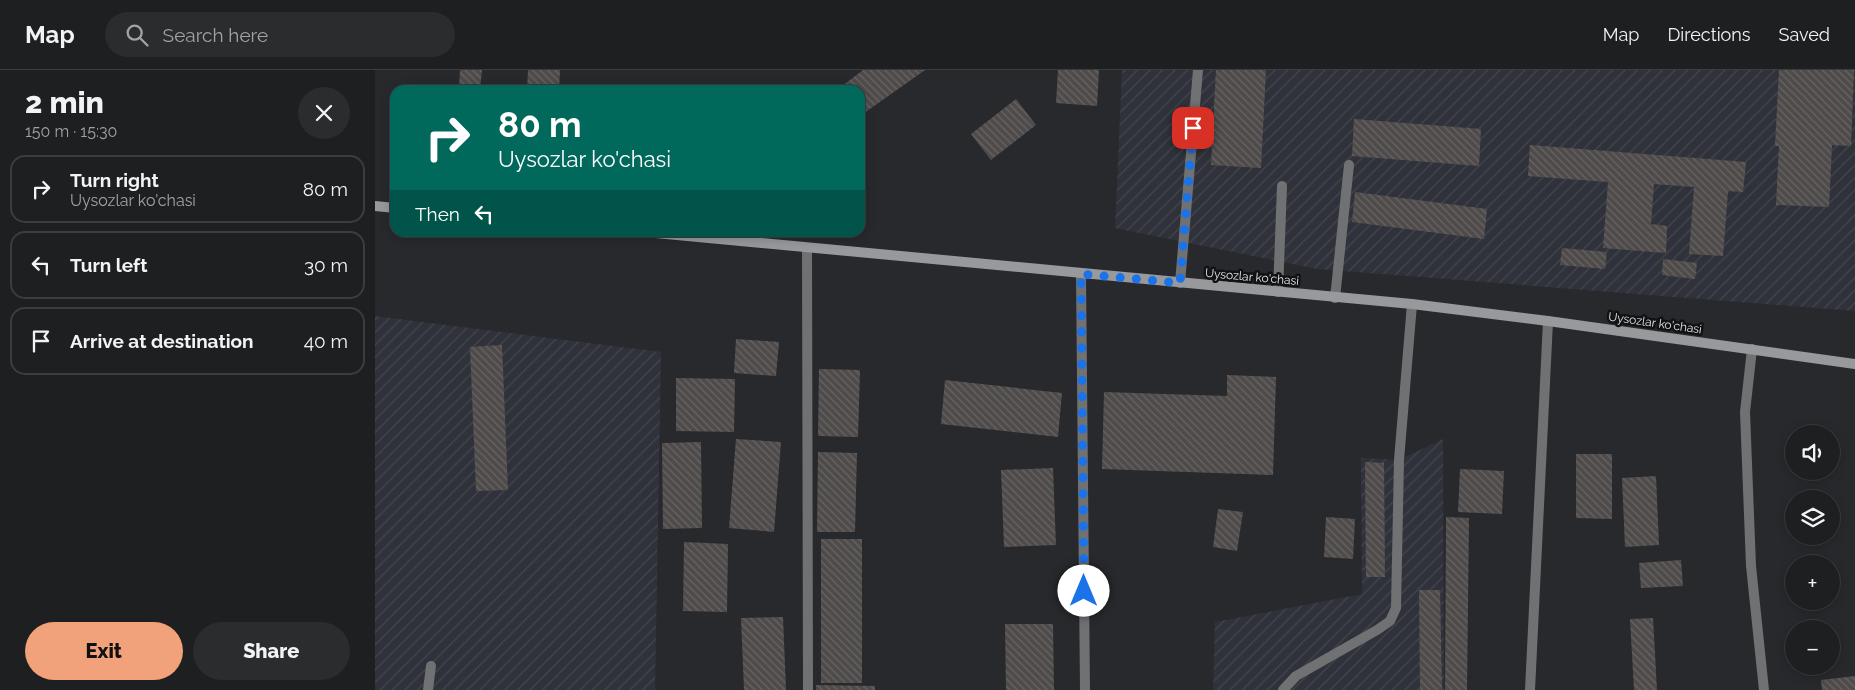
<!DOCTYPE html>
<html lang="en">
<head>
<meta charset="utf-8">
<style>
	body { margin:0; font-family:Raleway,sans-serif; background:#2b2c2e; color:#f1f3f6; height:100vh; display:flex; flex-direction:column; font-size:19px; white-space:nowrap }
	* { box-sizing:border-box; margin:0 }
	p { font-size:16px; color:#a1a2a5 }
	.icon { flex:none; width:28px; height:28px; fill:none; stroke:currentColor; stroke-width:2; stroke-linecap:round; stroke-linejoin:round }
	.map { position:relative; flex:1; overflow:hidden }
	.panel { display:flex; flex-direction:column; background:#1e1f21; width:375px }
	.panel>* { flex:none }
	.guide { position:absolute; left:15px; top:15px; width:475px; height:152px; border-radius:15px; box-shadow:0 2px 12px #0003,0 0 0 1px #3c3d3f; background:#00695c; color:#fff; overflow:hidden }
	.tools { position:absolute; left:1410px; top:355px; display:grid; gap:10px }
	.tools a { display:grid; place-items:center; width:55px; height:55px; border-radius:50%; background:#1e1f21; box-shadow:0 2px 12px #0003,0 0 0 1px #3c3d3f; font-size:25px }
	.pin { position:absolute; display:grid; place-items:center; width:42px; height:42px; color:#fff; margin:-21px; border-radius:10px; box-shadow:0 2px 8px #0006 }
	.me { position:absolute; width:55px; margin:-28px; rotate:0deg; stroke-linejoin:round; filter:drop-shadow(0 0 4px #0008) }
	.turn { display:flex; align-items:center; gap:18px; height:105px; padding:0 25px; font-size:22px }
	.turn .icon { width:65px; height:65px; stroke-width:2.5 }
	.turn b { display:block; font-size:35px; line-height:42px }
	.then { display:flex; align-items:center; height:48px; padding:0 25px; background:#0003; gap:10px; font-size:19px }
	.round { display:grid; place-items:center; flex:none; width:52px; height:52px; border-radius:26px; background:#2b2c2e }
	.head { display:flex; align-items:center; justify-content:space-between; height:85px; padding:0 25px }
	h1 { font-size:30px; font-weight:800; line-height:38px }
	.button { display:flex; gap:10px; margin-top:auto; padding:10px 25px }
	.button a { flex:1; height:58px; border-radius:30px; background:#f1a27b; color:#111; font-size:20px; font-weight:800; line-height:58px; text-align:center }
	.button a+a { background:#2b2c2e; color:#f1f3f6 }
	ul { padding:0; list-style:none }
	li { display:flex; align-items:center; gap:15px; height:68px; margin:0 10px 8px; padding:0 15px; border:2px solid #3c3d3f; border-radius:15px }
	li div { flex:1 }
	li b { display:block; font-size:19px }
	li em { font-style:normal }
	header { display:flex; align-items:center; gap:30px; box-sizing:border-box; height:70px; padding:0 25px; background:#1e1f21; border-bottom:1px solid #3c3d3f }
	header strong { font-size:24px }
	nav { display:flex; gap:28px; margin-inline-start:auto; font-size:18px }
	.search { width:350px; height:45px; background:#2b2c2e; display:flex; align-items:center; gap:12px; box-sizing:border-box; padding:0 18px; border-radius:28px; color:#a1a2a5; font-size:19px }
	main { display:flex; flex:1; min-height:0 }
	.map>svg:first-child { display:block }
	.industrial { fill:url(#industrial-furrows) }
	.building { fill:url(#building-back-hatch) }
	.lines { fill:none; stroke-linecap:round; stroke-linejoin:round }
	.lane { stroke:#707172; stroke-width:10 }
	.street { stroke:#707172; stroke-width:10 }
	.secondary { stroke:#98999c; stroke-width:10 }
	.route { stroke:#1a73e8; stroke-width:9; stroke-dasharray:0 16.2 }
	.labels { text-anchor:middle; stroke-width:5; stroke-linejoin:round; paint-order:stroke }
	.street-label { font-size:12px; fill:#e5e5e8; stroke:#111213 }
</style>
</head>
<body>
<header>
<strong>Map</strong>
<div class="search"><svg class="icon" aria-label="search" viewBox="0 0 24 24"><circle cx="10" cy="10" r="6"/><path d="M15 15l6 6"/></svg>Search here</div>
<nav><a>Map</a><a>Directions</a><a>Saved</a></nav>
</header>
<main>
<section class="panel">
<div class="head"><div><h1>2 min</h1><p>150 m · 15:30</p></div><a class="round"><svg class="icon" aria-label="close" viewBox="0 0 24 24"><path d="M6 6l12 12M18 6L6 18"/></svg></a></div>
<ul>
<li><svg class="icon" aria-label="right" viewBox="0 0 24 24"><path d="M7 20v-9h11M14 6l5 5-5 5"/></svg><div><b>Turn right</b><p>Uysozlar ko'chasi</p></div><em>80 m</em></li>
<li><svg class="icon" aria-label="left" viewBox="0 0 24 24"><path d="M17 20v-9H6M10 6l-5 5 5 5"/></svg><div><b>Turn left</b></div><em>30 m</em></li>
<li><svg class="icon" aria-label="arrive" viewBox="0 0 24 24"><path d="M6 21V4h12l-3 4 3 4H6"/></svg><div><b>Arrive at destination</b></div><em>40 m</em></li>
</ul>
<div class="button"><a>Exit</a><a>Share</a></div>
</section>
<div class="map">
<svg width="1480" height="620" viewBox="0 0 1480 620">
	<defs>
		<pattern id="industrial-furrows" width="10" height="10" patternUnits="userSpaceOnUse" patternTransform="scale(1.25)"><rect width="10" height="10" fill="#30323b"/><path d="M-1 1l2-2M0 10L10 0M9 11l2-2" fill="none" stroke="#44464e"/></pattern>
		<pattern id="building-back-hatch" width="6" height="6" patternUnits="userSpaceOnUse" patternTransform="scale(1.25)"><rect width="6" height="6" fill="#4f4b4a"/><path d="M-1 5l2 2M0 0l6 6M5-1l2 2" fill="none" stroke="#686564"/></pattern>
	</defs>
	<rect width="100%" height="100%" fill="#28292c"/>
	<!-- industrial -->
	<g class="industrial">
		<path d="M 747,0 L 1480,0 L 1480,241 L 942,199 L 740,158 Z"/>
		<path d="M 0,246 L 286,282 L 280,620 L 0,620 Z"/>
		<path d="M 1068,369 L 1069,620 L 838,620 L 840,552 L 987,524 L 986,388 L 1024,390 Z"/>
	</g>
	<!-- building -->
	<g class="building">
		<path d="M 85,0 L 107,0 L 105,20 L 70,20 L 71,15 L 84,16 Z"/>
		<path d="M 153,0 L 185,0 L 184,20 L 152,20 Z"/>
		<path d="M 488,0 L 550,0 L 485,46 L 485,20 L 462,20 Z"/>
		<path d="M 683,0 L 724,0 L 722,36 L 681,33 Z"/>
		<path d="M 841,0 L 891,0 L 886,98 L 836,95 Z"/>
		<path d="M 1404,0 L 1479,0 L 1476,76 L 1457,75 L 1454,137 L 1401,135 L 1404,76 L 1400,76 Z"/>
		<path d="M 641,29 L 661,55 L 616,90 L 596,64 Z"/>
		<path d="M 979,49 L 1106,59 L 1104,96 L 977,86 Z"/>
		<path d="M 1155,75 L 1371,92 L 1368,122 L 1353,121 L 1348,186 L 1314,184 L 1319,117 L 1279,114 L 1276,154 L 1292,156 L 1291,183 L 1228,178 L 1233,112 L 1153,106 Z"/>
		<path d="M 980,122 L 1112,139 L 1109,169 L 977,152 Z"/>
		<path d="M 1187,178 L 1232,182 L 1230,199 L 1185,195 Z"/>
		<path d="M 1288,189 L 1322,193 L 1320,209 L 1287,205 Z"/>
		<path d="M 361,269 L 404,272 L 401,306 L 359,303 Z"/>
		<path d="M 127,275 L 133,420 L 101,421 L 95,277 Z"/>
		<path d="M 444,299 L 485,300 L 483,367 L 443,366 Z"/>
		<path d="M 852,305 L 901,307 L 898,405 L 727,399 L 729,322 L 852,326 Z"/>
		<path d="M 301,308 L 360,309 L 359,362 L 301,361 Z"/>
		<path d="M 570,310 L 687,323 L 683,367 L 566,354 Z"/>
		<path d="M 361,369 L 406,372 L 399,462 L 354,458 Z"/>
		<path d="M 326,372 L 327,458 L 288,459 L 287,373 Z"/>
		<path d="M 443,382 L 482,383 L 480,462 L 442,462 Z"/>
		<path d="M 1201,384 L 1237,384 L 1237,449 L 1201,448 Z"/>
		<path d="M 990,392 L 1009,393 L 1010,507 L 991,507 Z"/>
		<path d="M 678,398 L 681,475 L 629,477 L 626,400 Z"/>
		<path d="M 1085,399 L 1129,401 L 1127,444 L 1083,442 Z"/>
		<path d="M 1281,406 L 1284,475 L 1250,477 L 1247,408 Z"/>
		<path d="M 843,439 L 868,442 L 862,481 L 838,477 Z"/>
		<path d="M 951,447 L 980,449 L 978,489 L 949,487 Z"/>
		<path d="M 1071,447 L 1094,448 L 1092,620 L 1070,620 Z"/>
		<rect x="446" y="469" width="41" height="144"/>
		<path d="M 309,472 L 353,474 L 352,542 L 308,541 Z"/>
		<path d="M 1306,490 L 1308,516 L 1266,518 L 1264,493 Z"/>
		<path d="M 1044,520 L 1065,520 L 1067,620 L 1045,620 Z"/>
		<path d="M 408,547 L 411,620 L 369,620 L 366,548 Z"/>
		<path d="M 1278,548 L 1282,620 L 1259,620 L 1255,549 Z"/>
		<path d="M 630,554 L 678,554 L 679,620 L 631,620 Z"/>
		<path d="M 1480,606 L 1480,620 L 1447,620 L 1446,610 Z"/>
		<path d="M 441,615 L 500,616 L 500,620 L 441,620 Z"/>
	</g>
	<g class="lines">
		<!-- lane -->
		<g class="lane">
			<path d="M 706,204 L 710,620"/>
			<path d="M 805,213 L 823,0"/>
			<path d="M 903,222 L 907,116"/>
			<path d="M 960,228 L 974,95"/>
			<path d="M 53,620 L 56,596"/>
			<path d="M 908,620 L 921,606 L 1002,560 L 1015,551 L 1021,538 L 1024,390 L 1037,234"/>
			<path d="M 1155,620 L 1173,251"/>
		</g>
		<!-- street -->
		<g class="street">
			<path d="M 432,178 L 433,620"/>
			<path d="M 1377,279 L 1370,342 L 1376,496 L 1389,620"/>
		</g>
		<!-- secondary -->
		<g class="secondary">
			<path d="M 0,136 L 20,138"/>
			<path d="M 270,162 L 1037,234 L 1173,251 L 1480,294"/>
		</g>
	</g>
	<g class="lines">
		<!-- route -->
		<path class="route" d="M 709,521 L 706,204 L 805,213 L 818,58"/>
	</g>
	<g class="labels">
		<!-- street labels -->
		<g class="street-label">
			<text transform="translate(877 207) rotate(5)" y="4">Uysozlar ko'chasi</text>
			<text transform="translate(1280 253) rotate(8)" y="4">Uysozlar ko'chasi</text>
		</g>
	</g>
</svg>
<div class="tools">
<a><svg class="icon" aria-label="sound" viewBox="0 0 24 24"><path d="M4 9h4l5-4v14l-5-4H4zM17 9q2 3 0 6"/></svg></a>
<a><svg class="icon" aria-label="layers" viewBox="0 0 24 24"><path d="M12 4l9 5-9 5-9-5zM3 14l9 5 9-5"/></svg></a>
<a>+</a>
<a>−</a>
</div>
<div class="pin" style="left:818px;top:58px;background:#d93025"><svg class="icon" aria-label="arrive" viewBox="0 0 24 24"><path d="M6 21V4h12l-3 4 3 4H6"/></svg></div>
<svg class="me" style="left:709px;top:521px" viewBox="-20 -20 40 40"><circle r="19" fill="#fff"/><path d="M0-13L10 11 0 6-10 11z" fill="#1a73e8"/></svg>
<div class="guide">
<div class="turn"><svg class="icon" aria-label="right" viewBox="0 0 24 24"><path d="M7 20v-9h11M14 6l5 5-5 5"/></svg><div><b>80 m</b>Uysozlar ko'chasi</div></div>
<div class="then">Then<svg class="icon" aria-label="left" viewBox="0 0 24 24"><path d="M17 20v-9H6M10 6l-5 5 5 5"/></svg></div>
</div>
</div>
</main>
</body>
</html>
